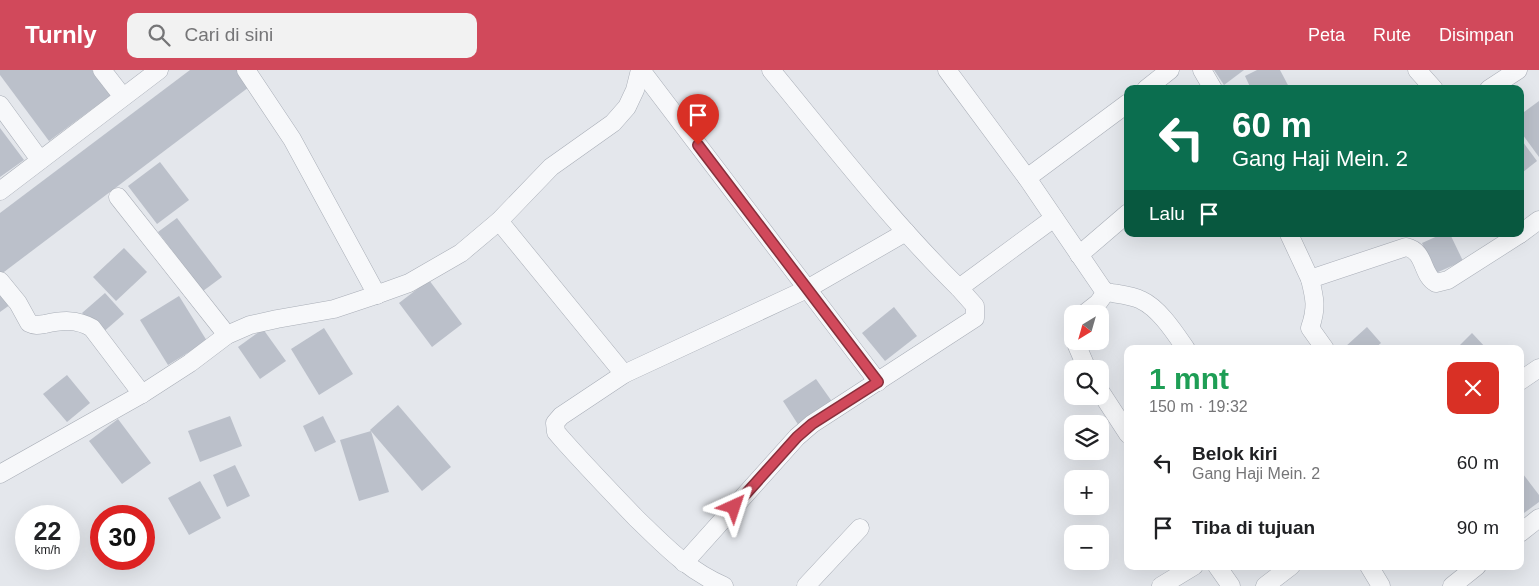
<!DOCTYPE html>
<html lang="id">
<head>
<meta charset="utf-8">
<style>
	body { margin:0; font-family:Helvetica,sans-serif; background:#f2f2f2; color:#202124; height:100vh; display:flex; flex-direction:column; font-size:19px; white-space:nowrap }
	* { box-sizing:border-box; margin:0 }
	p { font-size:16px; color:#757577 }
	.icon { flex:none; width:28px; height:28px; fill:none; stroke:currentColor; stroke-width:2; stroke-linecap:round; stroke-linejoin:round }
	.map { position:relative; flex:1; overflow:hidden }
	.drawer { position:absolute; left:1124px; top:275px; width:400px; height:225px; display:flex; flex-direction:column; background:#fff; border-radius:10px; box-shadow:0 5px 20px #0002 }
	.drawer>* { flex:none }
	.hud { position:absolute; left:1124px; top:15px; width:400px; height:152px; border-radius:10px; box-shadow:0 5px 20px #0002; background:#0b6e4f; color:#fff; overflow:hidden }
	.needle { width:32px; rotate:217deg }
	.controls { position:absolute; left:1064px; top:235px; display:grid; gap:10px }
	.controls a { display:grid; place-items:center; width:45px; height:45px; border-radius:10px; background:#fff; box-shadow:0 5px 20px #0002; font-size:25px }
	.speed { position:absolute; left:15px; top:435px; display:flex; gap:10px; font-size:25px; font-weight:700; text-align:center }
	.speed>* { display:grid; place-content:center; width:65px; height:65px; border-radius:50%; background:#fff; box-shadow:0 5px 20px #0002; line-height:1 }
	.speed small { font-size:12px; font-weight:400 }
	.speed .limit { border:8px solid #d22; background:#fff; color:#111 }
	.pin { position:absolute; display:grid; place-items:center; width:42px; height:42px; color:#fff; margin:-51px -21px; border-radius:50% 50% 50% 0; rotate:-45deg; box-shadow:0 0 5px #0007 }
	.pin .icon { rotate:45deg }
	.me { position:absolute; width:55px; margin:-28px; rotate:42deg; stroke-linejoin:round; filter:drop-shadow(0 0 4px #0008) }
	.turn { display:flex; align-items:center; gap:18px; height:105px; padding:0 25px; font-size:22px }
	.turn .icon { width:65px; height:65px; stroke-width:2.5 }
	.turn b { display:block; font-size:35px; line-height:42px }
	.then { display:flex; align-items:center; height:48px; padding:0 25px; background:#0003; gap:10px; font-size:19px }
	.round { display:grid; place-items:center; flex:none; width:52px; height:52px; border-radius:10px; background:#f2f2f2 }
	.overview { display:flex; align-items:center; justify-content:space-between; height:85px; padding:0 25px }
	h1 { font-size:30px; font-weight:800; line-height:38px; color:#1e9e55 }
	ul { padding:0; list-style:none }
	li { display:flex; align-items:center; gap:15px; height:65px; padding:0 25px }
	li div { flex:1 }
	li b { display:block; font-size:19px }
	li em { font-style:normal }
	header { display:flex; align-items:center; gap:30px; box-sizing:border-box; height:70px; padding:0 25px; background:#d1495b; color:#fff }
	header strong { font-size:24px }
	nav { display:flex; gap:28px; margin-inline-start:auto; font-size:18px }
	.search { width:350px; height:45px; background:#f2f2f2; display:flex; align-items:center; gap:12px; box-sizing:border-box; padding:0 18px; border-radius:10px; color:#757577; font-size:19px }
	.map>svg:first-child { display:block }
	.building { fill:#bbc0ca }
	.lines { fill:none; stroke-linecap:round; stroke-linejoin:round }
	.street-casing { stroke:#a9aeb7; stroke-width:19 }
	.street { stroke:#f7f8fa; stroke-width:18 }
	.route-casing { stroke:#882f3b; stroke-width:12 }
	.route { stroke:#d1495b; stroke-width:9 }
</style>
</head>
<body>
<header>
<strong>Turnly</strong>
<div class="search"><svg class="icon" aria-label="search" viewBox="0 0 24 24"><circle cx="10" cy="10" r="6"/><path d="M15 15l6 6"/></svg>Cari di sini</div>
<nav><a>Peta</a><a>Rute</a><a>Disimpan</a></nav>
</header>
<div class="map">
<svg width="1539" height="516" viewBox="0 0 1539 516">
	<rect width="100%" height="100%" fill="#e4e7ec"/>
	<!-- building -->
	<g class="building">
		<path d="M 0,0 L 92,0 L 111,25 L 49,71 L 0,5 Z"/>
		<path d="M 190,0 L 242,0 L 253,14 L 0,205 L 0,143 Z"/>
		<path d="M 1214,0 L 1244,0 L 1224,15 Z"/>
		<path d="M 1257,0 L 1280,0 L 1290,19 L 1251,19 L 1245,6 Z"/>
		<path d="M 1539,31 L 1539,87 L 1520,61 L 1520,45 Z"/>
		<path d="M 0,58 L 24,90 L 0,107 Z"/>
		<path d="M 1520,68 L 1537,91 L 1523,102 L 1520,98 Z"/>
		<path d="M 160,92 L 189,130 L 157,154 L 128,116 Z"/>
		<path d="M 177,148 L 222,207 L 203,221 L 158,162 Z"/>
		<path d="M 1442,164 L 1450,164 L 1463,191 L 1436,203 L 1422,173 Z"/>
		<path d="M 124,178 L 147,202 L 116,231 L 93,207 Z"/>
		<path d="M 429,210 L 462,254 L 432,277 L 399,233 Z"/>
		<path d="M 0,214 L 14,232 L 0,242 Z"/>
		<path d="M 105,223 L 124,244 L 101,264 L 82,243 Z"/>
		<path d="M 179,226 L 207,271 L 168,295 L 140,250 Z"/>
		<path d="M 894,237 L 917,266 L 885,291 L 862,263 Z"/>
		<path d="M 1367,257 L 1381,273 L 1374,279 L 1346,279 L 1345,277 Z"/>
		<path d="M 324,258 L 353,304 L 319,325 L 291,279 Z"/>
		<path d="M 263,259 L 286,291 L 260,309 L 238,277 Z"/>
		<path d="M 1472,263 L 1487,279 L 1456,279 Z"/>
		<path d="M 67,305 L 90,333 L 67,352 L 43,324 Z"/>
		<path d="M 816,309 L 833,333 L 799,356 L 783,331 Z"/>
		<path d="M 398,335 L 451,397 L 422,421 L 370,360 Z"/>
		<path d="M 230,346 L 242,376 L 200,392 L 188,361 Z"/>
		<path d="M 323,346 L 336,372 L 315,382 L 303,356 Z"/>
		<path d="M 118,349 L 151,393 L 122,414 L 89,371 Z"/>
		<path d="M 371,361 L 389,422 L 359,431 L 340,370 Z"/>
		<path d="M 235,395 L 250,426 L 227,437 L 213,405 Z"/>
		<path d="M 1520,400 L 1539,425 L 1539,432 L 1520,446 Z"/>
		<path d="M 200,411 L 221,448 L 189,465 L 168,428 Z"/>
	</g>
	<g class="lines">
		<!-- street casing -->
		<g class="street-casing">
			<g id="street">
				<path d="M 102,0 L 123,27"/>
				<path d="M 246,0 L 292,69 L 377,225"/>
				<path d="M 641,0 L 878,312"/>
				<path d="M 771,0 C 832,74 891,151 959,218 L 1054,148"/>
				<path d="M 947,0 L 1027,108 L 1102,218 L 1106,222 C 1116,224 1132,225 1141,230 C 1159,238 1175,263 1186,279"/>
				<path d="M 1202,0 L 1213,19"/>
				<path d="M 1417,0 L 1434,19"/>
				<path d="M 1146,19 L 1170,0"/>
				<path d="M 1489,19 L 1518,0"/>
				<path d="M 0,35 L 40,90"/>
				<path d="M 1027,108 L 1128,33"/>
				<path d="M 0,121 L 159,0"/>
				<path d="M 118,127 L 227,265"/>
				<path d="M 499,151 L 624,304"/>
				<path d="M 1289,164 L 1310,209 L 1406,177 C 1426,181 1421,205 1436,213 L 1448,210 L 1520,164"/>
				<path d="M 1520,164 L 1539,150"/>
				<path d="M 1079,185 L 1128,143"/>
				<path d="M 1310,209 C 1315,229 1317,238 1310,258 L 1325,279"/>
				<path d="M 0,211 L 18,233 L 29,253 C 35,256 39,255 45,254 C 62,250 77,249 92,258 L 142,324"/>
				<path d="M 1084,244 L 1098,233 L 1106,222"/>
				<path d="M 1075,271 L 1087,299"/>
				<path d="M 1520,311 L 1539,298"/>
				<path d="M 1100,321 L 1128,364"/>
				<path d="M 0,404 L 142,324 L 190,293 L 227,265 L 250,255 L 277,249 L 334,239 L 370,227 L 409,213 L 461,183 L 499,151 L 551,97 L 613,53 L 627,37 L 635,20 L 640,0"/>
				<path d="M 1520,463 L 1539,448"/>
				<path d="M 684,493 L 797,367 L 812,354 L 975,248 L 975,236 L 959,218"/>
				<path d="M 1217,496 L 1231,516"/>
				<path d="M 1369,496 L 1381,516"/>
				<path d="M 724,516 C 687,500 664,475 636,448 C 611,422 586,396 562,369 L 556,362 L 555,353 L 561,346 L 624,304 L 807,219 L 906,162"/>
				<path d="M 806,516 L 860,458"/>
				<path d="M 1161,516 L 1194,496"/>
				<path d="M 1265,516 L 1291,496"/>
				<path d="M 1452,516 L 1477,496"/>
			</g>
		</g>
		<!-- street -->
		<use href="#street" class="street"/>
	</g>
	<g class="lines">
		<!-- route casing -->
		<g class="route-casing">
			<path id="route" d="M 698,75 L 878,312 L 812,354 L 797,367 L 734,437"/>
		</g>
		<!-- route -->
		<use href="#route" class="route"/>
	</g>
</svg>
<div class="controls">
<a><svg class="needle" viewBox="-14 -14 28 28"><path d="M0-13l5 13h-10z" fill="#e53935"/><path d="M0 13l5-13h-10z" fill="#757577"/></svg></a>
<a><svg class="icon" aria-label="search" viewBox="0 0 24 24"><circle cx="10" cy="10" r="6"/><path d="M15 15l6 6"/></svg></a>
<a><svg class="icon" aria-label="layers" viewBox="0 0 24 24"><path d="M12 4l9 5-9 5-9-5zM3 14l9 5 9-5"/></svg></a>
<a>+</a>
<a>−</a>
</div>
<div class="speed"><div>22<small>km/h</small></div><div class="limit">30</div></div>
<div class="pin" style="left:698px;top:75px;background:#d93025"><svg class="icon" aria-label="arrive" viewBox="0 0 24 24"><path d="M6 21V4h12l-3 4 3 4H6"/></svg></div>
<svg class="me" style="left:734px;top:437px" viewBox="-20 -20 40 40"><path d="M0-17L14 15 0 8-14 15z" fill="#d1495b" stroke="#fff" stroke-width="4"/></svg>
<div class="hud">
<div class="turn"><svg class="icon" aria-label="left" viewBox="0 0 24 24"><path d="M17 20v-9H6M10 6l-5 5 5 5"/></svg><div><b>60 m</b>Gang Haji Mein. 2</div></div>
<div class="then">Lalu<svg class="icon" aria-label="arrive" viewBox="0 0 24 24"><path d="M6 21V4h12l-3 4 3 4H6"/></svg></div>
</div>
<section class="drawer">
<div class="overview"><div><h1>1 mnt</h1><p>150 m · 19:32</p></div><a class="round" style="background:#d93025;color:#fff"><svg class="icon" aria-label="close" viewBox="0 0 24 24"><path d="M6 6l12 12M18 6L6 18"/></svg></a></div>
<ul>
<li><svg class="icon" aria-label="left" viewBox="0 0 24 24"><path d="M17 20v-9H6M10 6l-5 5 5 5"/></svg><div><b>Belok kiri</b><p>Gang Haji Mein. 2</p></div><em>60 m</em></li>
<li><svg class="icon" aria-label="arrive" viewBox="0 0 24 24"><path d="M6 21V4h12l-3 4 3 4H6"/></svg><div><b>Tiba di tujuan</b></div><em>90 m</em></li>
</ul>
</section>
</div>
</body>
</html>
